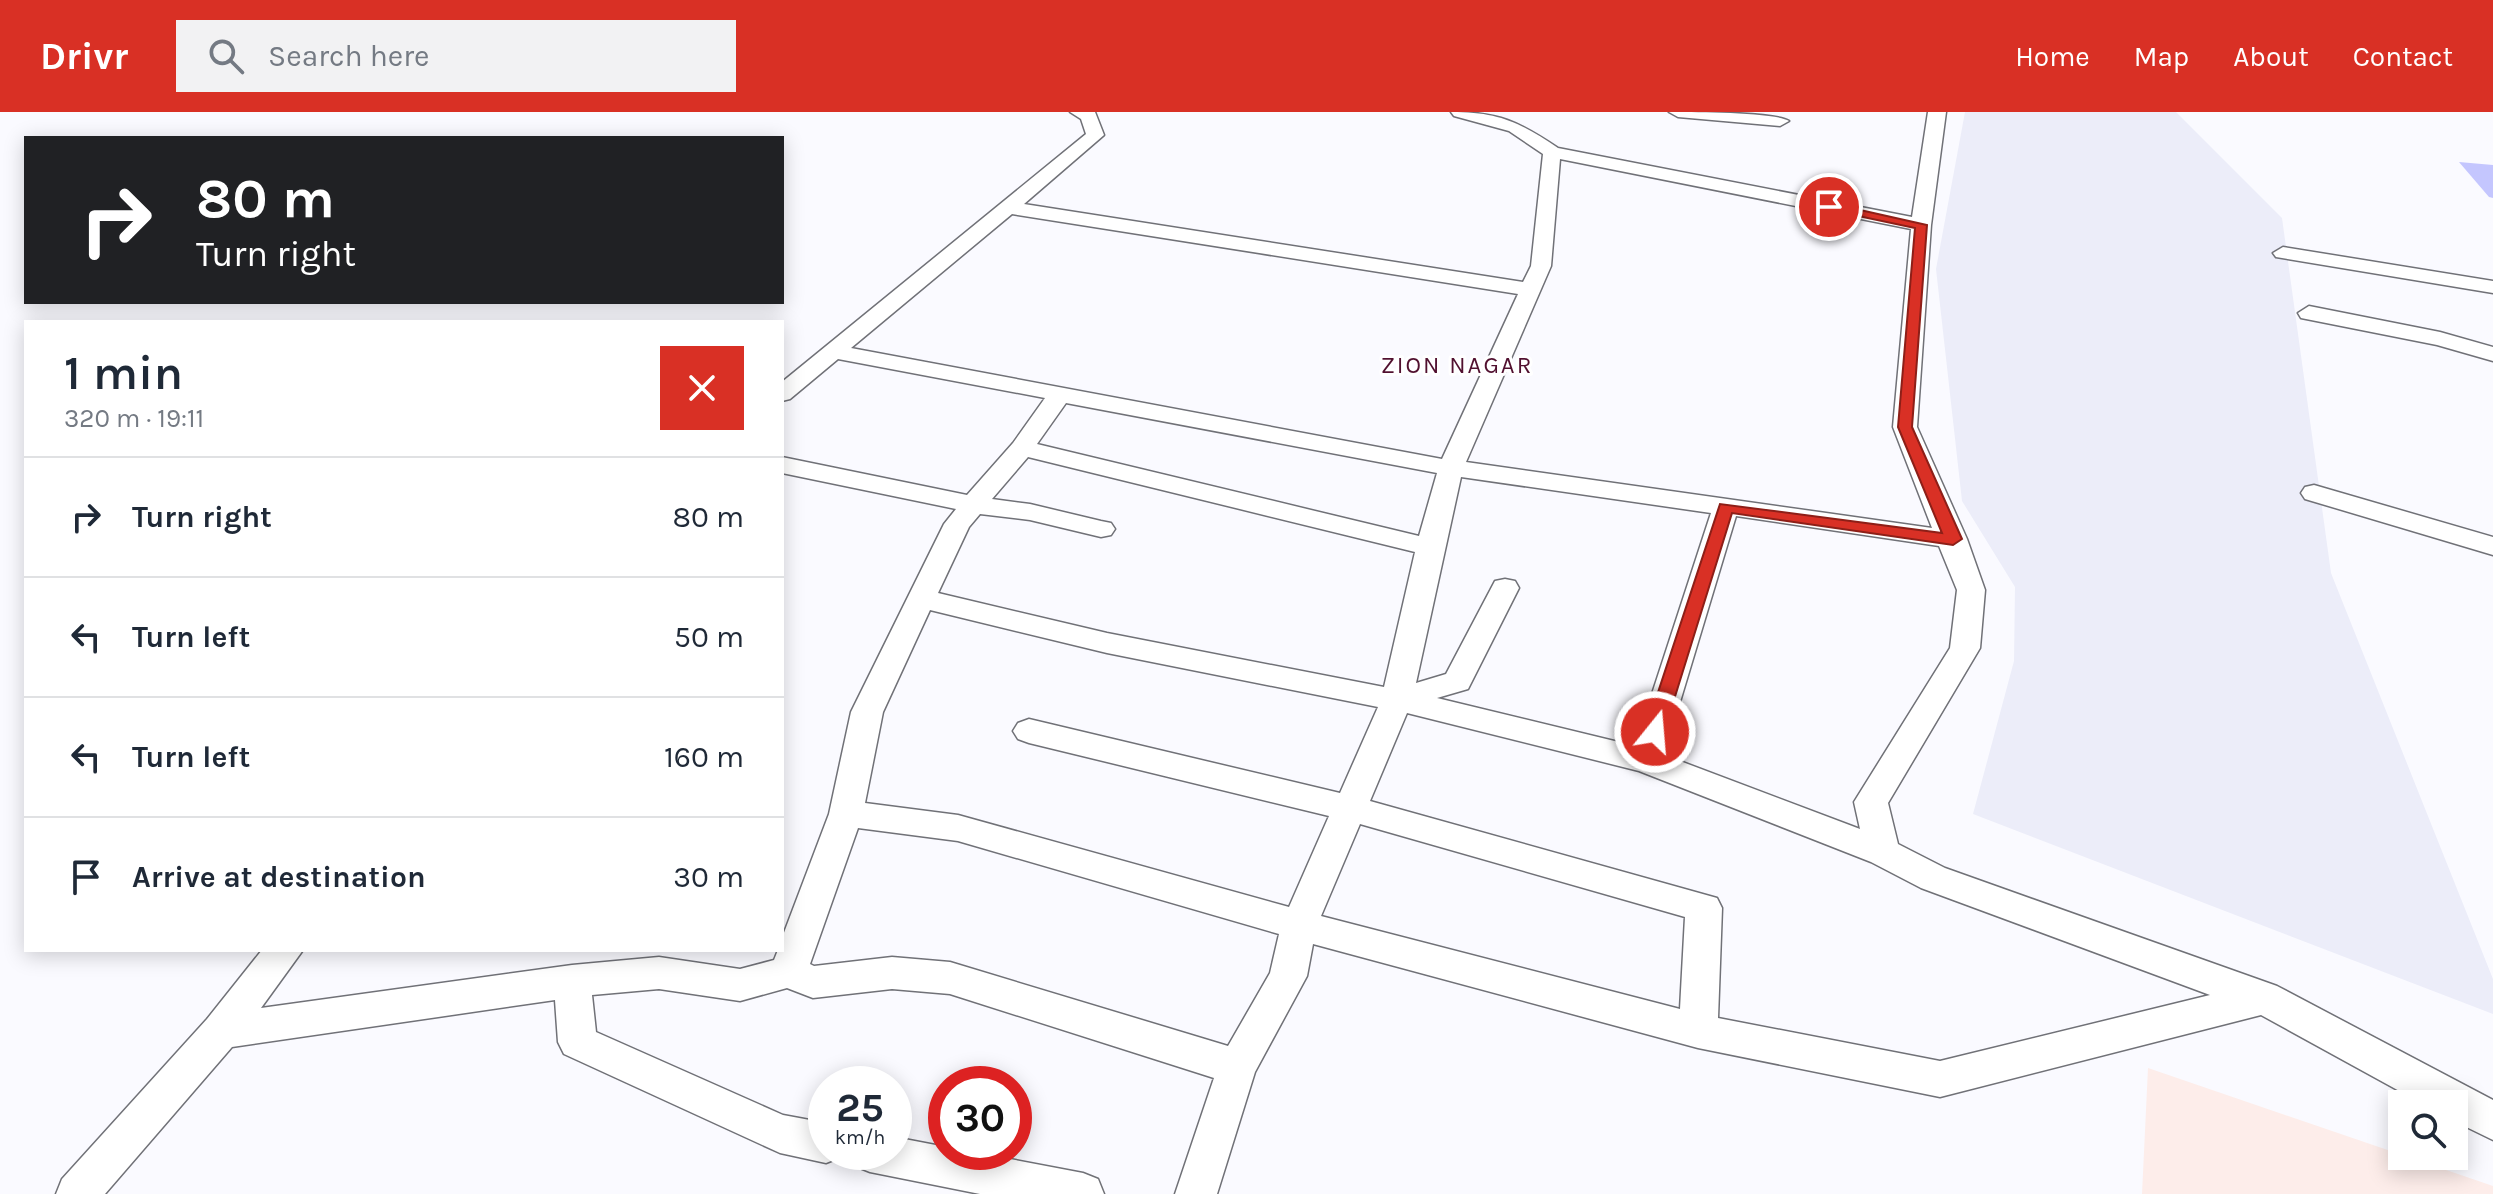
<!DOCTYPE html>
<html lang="en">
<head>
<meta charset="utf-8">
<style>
	body { margin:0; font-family:Karla,sans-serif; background:#f2f2f3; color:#1f2937; height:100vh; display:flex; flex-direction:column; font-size:30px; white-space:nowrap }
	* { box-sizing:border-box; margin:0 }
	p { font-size:26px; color:#747a83 }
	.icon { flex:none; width:44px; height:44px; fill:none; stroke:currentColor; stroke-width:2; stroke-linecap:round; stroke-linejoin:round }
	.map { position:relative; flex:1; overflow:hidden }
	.details { position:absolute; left:24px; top:208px; width:760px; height:632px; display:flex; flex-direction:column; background:#fff; border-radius:0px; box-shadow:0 4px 20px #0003 }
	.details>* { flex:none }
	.top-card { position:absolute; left:24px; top:24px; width:760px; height:168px; border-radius:0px; box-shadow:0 4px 20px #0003; background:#202124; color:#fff; overflow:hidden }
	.fabs { position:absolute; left:2388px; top:978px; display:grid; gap:16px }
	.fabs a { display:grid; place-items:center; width:80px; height:80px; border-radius:0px; background:#fff; box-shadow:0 4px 20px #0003; font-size:40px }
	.speed { position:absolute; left:808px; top:954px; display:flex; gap:16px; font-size:40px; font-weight:700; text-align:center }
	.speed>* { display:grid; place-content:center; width:104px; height:104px; border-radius:50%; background:#fff; box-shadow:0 4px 20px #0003; line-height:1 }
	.speed small { font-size:20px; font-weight:400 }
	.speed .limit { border:12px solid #d22; background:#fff; color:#111 }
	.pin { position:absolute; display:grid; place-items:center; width:68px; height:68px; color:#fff; margin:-34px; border:4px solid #fff; border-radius:50%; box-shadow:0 2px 8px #0007 }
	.me { position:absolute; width:88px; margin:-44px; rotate:17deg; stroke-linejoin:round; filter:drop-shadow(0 0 6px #0008) }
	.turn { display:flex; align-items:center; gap:28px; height:168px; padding:0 40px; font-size:36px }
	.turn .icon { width:104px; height:104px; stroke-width:2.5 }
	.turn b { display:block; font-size:56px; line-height:68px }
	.round { display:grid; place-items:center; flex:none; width:84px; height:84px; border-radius:0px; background:#f2f2f3 }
	.overview { display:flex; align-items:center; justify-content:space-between; height:136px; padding:0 40px }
	h1 { font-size:48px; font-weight:600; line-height:60px }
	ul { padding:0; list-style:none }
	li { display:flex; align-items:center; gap:24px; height:120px; padding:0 40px; border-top:2px solid #e0e1e3 }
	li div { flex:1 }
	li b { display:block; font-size:30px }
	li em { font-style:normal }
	header { display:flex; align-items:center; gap:48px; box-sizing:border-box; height:112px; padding:0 40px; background:#d93025; color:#fff }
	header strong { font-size:38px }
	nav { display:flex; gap:44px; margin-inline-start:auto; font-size:28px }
	.search { width:560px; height:72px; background:#f2f2f3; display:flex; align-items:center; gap:20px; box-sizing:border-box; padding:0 28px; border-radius:0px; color:#747a83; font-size:30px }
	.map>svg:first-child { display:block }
	.built { fill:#ecedf9 }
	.industrial { fill:#fdedea }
	.building { fill:#c4c6fe }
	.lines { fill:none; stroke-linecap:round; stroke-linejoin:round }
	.street-casing { stroke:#707177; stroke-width:3 }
	.street { fill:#fff; fill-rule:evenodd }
	.route { fill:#d93025; stroke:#8d1f18; stroke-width:2 }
	.labels { text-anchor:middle; stroke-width:6; stroke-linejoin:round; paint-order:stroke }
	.far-neighbourhood-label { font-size:24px; letter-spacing:2px; fill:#51102f; stroke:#fff }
</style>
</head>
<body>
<header>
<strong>Drivr</strong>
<div class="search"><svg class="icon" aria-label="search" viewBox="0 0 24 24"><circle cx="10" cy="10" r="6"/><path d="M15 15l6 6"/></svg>Search here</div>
<nav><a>Home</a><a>Map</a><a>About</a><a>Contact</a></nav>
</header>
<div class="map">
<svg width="2493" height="1082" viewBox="0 0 2493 1082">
	<rect width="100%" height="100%" fill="#fafaff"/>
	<!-- built -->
	<path class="built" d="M 1965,0 L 2176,0 L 2282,106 L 2331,461 L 2493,867 L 2493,902 L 1973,702 L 2014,549 L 2015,475 L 1962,389 L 1936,157 Z"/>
	<!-- industrial -->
	<path class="industrial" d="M 2148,956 L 2493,1074 L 2493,1082 L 2142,1082 Z"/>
	<!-- building -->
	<path class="building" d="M 2459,50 L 2493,53 L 2493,86 L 2489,85 Z"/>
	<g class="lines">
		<!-- street casing -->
		<g class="street-casing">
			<g id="street">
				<path d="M 1070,0 L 1095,0 L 1104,23 L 1024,92 L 1523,170 L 1531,154 L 1543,42 L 1509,19 L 1454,4 L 1451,0 C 1499,0 1519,10 1558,36 L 1912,105 L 1928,0 L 1946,0 L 1931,113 L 1917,315 L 1967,427 L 1985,478 L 1980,536 L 1888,691 L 1898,732 L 1945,756 L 2277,874 L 2493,988 L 2493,1028 L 2454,1009 L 2454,992 L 2423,992 L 2261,903 L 1940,985 L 1698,936 L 1313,832 L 1307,864 L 1255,960 L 1217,1082 L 1175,1082 L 1214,966 L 950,882 L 892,877 L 813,886 L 787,876 L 740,889 L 659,877 L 592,883 L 596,920 L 783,1003 L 826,1011 L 826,1040 L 843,1040 L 841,1045 L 826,1051 L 780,1041 L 564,942 L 558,930 L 555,888 L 232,935 L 105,1082 L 56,1082 L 62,1067 L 207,907 L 262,838 L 303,838 L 261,896 L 572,853 L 659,845 L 740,857 L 774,848 L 778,838 L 782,838 L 782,826 L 829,702 L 851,600 L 944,412 L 956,397 L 782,361 L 782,345 L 967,383 L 1013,331 L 1045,286 L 838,247 L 790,287 L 782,289 L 782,270 L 1086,22 L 1081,7 ZM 1560,47 L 1911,117 L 1893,315 L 1932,416 L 1466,350 L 1551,154 ZM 1012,102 L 1518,182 L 1442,347 L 851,236 ZM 1066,291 L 1437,361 L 1419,424 L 1037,332 ZM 1028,345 L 1415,440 L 1384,575 L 1107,521 L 938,481 L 969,415 L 980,402 L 1030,408 L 1101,425 L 1111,423 L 1115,417 L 1111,411 L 1101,409 L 1030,392 L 992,387 ZM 1461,365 L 1711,401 L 1635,634 L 1437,586 L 1468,577 L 1519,476 L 1515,469 L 1505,467 L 1495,469 L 1446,562 L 1416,571 ZM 1736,404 L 1939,434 L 1957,478 L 1950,536 L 1854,690 L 1860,717 L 1664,643 ZM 930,498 L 1107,541 L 1378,595 L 1340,681 L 1029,607 L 1018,611 L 1013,619 L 1018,627 L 1029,631 L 1329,704 L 1289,795 L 958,703 L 865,691 L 883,600 ZM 1407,601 L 1639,659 L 1871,750 L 1921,776 L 2210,883 L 1940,949 L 1718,906 L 1722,796 L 1717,786 L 1370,689 ZM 1360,712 L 1685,805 L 1680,897 L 1321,804 ZM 858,716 L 958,729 L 1279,822 L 1270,861 L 1228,934 L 950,850 L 892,845 L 814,854 L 810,852 Z"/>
				<path d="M 1669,0 C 1692,0 1775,0 1789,9 L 1780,14 L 1678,5 Z"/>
				<path d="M 2283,135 L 2493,169 L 2493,181 L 2276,145 L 2273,141 Z"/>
				<path d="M 2309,194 L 2440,220 L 2493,235 L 2493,249 L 2437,233 L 2301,206 L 2298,201 Z"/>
				<path d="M 2314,373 L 2493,425 L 2493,443 L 2305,387 L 2301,381 L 2305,375 Z"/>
				<path d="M 894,1025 L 946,1035 L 946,1040 L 973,1040 L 1083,1061 L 1098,1067 L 1104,1082 L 980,1082 L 870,1060 L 855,1054 L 849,1040 L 894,1040 Z"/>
			</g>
		</g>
		<!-- street -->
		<use href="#street" class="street"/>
	</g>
	<!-- route -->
	<path class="route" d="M 1829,91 L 1927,113 L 1912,315 L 1962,427 L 1953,433 L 1732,401 L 1664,620 L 1662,625 L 1648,625 L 1645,620 L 1720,392 L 1942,421 L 1898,315 L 1915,116 L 1825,97 L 1825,93 Z"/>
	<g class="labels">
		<!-- far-neighbourhood labels -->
		<g class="far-neighbourhood-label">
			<text x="1457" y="261">ZION NAGAR</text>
		</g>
	</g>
</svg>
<div class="fabs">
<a><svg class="icon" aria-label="search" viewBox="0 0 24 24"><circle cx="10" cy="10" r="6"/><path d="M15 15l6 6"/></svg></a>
</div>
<div class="speed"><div>25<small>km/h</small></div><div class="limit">30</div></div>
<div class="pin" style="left:1829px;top:95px;background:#d93025"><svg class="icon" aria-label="arrive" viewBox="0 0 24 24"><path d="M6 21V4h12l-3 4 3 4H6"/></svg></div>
<svg class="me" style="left:1655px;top:620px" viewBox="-20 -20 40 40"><circle r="17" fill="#d93025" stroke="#fff" stroke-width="3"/><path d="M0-11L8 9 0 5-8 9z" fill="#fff"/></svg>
<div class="top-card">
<div class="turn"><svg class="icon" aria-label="right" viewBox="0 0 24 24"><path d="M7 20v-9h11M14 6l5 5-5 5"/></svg><div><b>80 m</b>Turn right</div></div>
</div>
<section class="details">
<div class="overview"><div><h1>1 min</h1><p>320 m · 19:11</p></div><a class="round" style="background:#d93025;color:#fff"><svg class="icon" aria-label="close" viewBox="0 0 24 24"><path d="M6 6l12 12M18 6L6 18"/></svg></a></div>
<ul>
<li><svg class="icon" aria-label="right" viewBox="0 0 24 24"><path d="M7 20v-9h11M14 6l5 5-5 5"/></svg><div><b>Turn right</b></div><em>80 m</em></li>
<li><svg class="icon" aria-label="left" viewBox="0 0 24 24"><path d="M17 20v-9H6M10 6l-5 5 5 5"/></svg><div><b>Turn left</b></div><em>50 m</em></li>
<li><svg class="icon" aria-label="left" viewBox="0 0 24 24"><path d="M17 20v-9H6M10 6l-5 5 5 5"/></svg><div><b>Turn left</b></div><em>160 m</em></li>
<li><svg class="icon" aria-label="arrive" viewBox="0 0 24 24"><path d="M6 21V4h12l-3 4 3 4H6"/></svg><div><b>Arrive at destination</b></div><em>30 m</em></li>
</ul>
</section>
</div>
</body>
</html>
